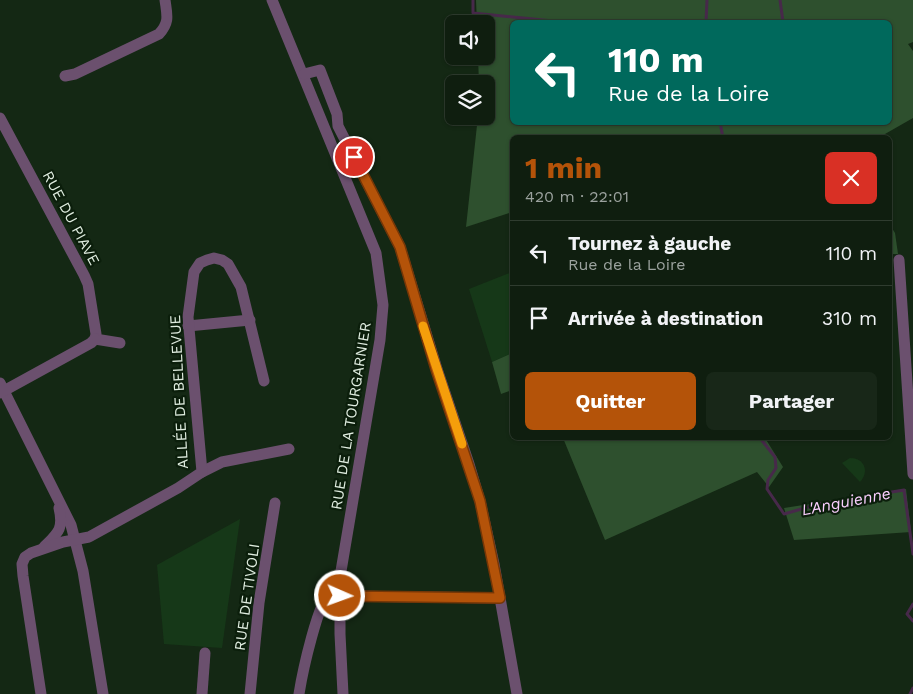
<!DOCTYPE html>
<html lang="fr">
<head>
<meta charset="utf-8">
<style>
	body { margin:0; font-family:"Work Sans",sans-serif; background:#182718; color:#f1f3f6; height:100vh; display:flex; flex-direction:column; font-size:19px; white-space:nowrap }
	* { box-sizing:border-box; margin:0 }
	p { font-size:16px; color:#9ba29e }
	.icon { flex:none; width:28px; height:28px; fill:none; stroke:currentColor; stroke-width:2; stroke-linecap:round; stroke-linejoin:round }
	.map { position:relative; flex:1; overflow:hidden }
	.panel { position:absolute; left:510px; top:135px; width:382px; height:305px; display:flex; flex-direction:column; background:#0f1e0f; border-radius:8px; box-shadow:0 1px 4px #0004,0 0 0 1px #2f3c2f }
	.panel>* { flex:none }
	.hud { position:absolute; left:510px; top:20px; width:382px; height:105px; border-radius:8px; box-shadow:0 1px 4px #0004,0 0 0 1px #2f3c2f; background:#00695c; color:#fff; overflow:hidden }
	.buttons { position:absolute; left:445px; top:15px; display:grid; gap:10px }
	.buttons a { display:grid; place-items:center; width:50px; height:50px; border-radius:8px; background:#0f1e0f; box-shadow:0 1px 4px #0004,0 0 0 1px #2f3c2f; font-size:25px }
	.pin { position:absolute; display:grid; place-items:center; width:42px; height:42px; color:#fff; margin:-21px; border:2px solid #fff; border-radius:50%; box-shadow:0 1px 5px #0007 }
	.me { position:absolute; width:55px; margin:-28px; rotate:92deg; stroke-linejoin:round; filter:drop-shadow(0 0 4px #0008) }
	.turn { display:flex; align-items:center; gap:18px; height:105px; padding:0 15px; font-size:22px }
	.turn .icon { width:65px; height:65px; stroke-width:2.5 }
	.turn b { display:block; font-size:35px; line-height:42px }
	.round { display:grid; place-items:center; flex:none; width:52px; height:52px; border-radius:8px; background:#182718 }
	.headline { display:flex; align-items:center; justify-content:space-between; height:85px; padding:0 15px }
	h1 { font-size:30px; font-weight:700; line-height:38px; color:#b45309 }
	.cta { display:flex; gap:10px; margin-top:auto; padding:10px 15px }
	.cta a { flex:1; height:58px; border-radius:8px; background:#b45309; color:#fff; font-size:20px; font-weight:700; line-height:58px; text-align:center }
	.cta a+a { background:#182718; color:#f1f3f6 }
	ul { padding:0; list-style:none }
	li { display:flex; align-items:center; gap:15px; height:65px; padding:0 15px; border-top:1px solid #2f3c2f }
	li div { flex:1 }
	li b { display:block; font-size:19px }
	li em { font-style:normal }
	.map>svg:first-child { display:block }
	.green { fill:#163818 }
	.forest { fill:#2e502e; fill-rule:evenodd }
	.lines { fill:none; stroke-linecap:round; stroke-linejoin:round }
	.stream { stroke:#47294a; stroke-width:3 }
	.minor { stroke:#6b506e; stroke-width:11 }
	.route-casing { stroke:#753606; stroke-width:12 }
	.route { stroke:#b45309; stroke-width:9 }
	.slow { stroke:#f59e0b; stroke-width:9 }
	.labels { text-anchor:middle; stroke-width:4.5; stroke-linejoin:round; paint-order:stroke }
	.street-label { font-size:15px; fill:#e0ede0; stroke:#0b1e0b }
	.water-label { font-size:16px; font-style:italic; fill:#fbcfff; stroke:#0b1e0b }
</style>
</head>
<body>
<div class="map">
<svg width="913" height="694" viewBox="0 0 913 694">
	<rect width="100%" height="100%" fill="#142814"/>
	<!-- green -->
	<g class="green">
		<path d="M 512,272 L 512,353 L 492,362 L 469,289 Z"/>
		<path d="M 850,458 C 864,458 870,471 860,482 L 842,463 Z"/>
		<path d="M 240,519 L 222,648 L 164,644 L 157,565 Z"/>
	</g>
	<!-- forest -->
	<g class="forest">
		<path d="M 476,0 L 913,0 L 913,42 L 908,44 L 913,51 L 913,118 L 878,138 L 512,138 L 512,212 L 466,227 L 478,116 L 486,116 L 486,84 L 479,84 L 478,56 L 486,56 L 486,24 L 477,24 ZM 890,22 L 890,122 L 512,122 L 512,22 Z"/>
		<path d="M 890,225 L 895,233 L 898,254 L 890,254 Z"/>
		<path d="M 512,353 L 512,390 L 501,394 L 492,362 Z"/>
		<path d="M 563,438 L 765,438 L 783,467 L 769,487 L 757,472 L 605,540 Z"/>
		<path d="M 906,489 L 911,532 L 794,540 L 784,508 Z"/>
	</g>
	<g class="lines">
		<!-- stream -->
		<g class="stream">
			<path d="M 473,0 L 473,13 L 563,22"/>
			<path d="M 780,0 L 783,22"/>
			<path d="M 706,22 L 707,0"/>
			<path d="M 720,122 L 723,138"/>
			<path d="M 760,438 L 775,457 L 776,468 L 768,480 L 767,489 L 784,514 L 819,504 L 904,490 L 913,554"/>
			<path d="M 913,604 L 907,614 L 913,621"/>
			<path d="M 910,694 L 913,688"/>
		</g>
		<!-- minor -->
		<g class="minor">
			<path d="M 272,0 L 376,253 L 383,305 L 380,340 L 340,577 L 340,634 L 343,694"/>
			<path d="M 304,74 L 320,70 L 337,114 L 338,126 L 400,247 L 437,369 L 469,464 L 480,501 L 494,564 L 517,694"/>
			<path d="M 65,76 L 75,74 L 159,34 C 170,22 167,15 165,0"/>
			<path d="M 0,118 L 84,275 L 88,284 L 96,334 L 95,339"/>
			<path d="M 899,260 L 913,474"/>
			<path d="M 188,326 L 250,320"/>
			<path d="M 95,339 L 120,343"/>
			<path d="M 0,383 L 71,525 L 83,571 L 103,694"/>
			<path d="M 0,393 L 91,343 L 95,339"/>
			<path d="M 202,472 L 222,462 L 289,449"/>
			<path d="M 44,547 C 58,533 64,529 59,508"/>
			<path d="M 340,596 L 500,598"/>
			<path d="M 41,694 L 23,576 L 22,564 L 25,557 L 31,553 L 63,542 L 89,537 L 178,488 L 202,472 L 188,317 L 194,272 L 200,263 L 207,260 L 214,258 L 222,260 L 228,264 L 241,287 L 264,381"/>
			<path d="M 202,694 L 205,653"/>
			<path d="M 250,694 L 259,603 L 275,503"/>
			<path d="M 299,694 C 302,675 318,598 333,588 C 335,586 338,586 340,586"/>
		</g>
	</g>
	<g class="lines">
		<!-- route casing -->
		<g class="route-casing">
			<path id="route" d="M 340,596 L 500,598 L 480,501 L 436,369 L 400,247 L 354,157"/>
		</g>
		<!-- route -->
		<use href="#route" class="route"/>
		<!-- slow -->
		<path class="slow" d="M 423,326 L 462,444"/>
	</g>
	<g class="labels">
		<!-- street labels -->
		<g class="street-label">
			<text transform="translate(71 218) rotate(62)" y="5">RUE DU PIAVE</text>
			<text transform="translate(179 392) rotate(-93)" y="5">ALLÉE DE BELLEVUE</text>
			<text transform="translate(351 416) rotate(-81)" y="5">RUE DE LA TOURGARNIER</text>
			<text transform="translate(247 597) rotate(-82)" y="5">RUE DE TIVOLI</text>
		</g>
		<!-- water labels -->
		<g class="water-label">
			<text transform="translate(846 501) rotate(-11)" y="6">L'Anguienne</text>
		</g>
	</g>
</svg>
<div class="buttons">
<a><svg class="icon" aria-label="sound" viewBox="0 0 24 24"><path d="M4 9h4l5-4v14l-5-4H4zM17 9q2 3 0 6"/></svg></a>
<a><svg class="icon" aria-label="layers" viewBox="0 0 24 24"><path d="M12 4l9 5-9 5-9-5zM3 14l9 5 9-5"/></svg></a>
</div>
<div class="pin" style="left:354px;top:157px;background:#d93025"><svg class="icon" aria-label="arrive" viewBox="0 0 24 24"><path d="M6 21V4h12l-3 4 3 4H6"/></svg></div>
<svg class="me" style="left:340px;top:596px" viewBox="-20 -20 40 40"><circle r="17" fill="#b45309" stroke="#fff" stroke-width="3"/><path d="M0-11L8 9 0 5-8 9z" fill="#fff"/></svg>
<div class="hud">
<div class="turn"><svg class="icon" aria-label="left" viewBox="0 0 24 24"><path d="M17 20v-9H6M10 6l-5 5 5 5"/></svg><div><b>110 m</b>Rue de la Loire</div></div>
</div>
<section class="panel">
<div class="headline"><div><h1>1 min</h1><p>420 m · 22:01</p></div><a class="round" style="background:#d93025;color:#fff"><svg class="icon" aria-label="close" viewBox="0 0 24 24"><path d="M6 6l12 12M18 6L6 18"/></svg></a></div>
<ul>
<li><svg class="icon" aria-label="left" viewBox="0 0 24 24"><path d="M17 20v-9H6M10 6l-5 5 5 5"/></svg><div><b>Tournez à gauche</b><p>Rue de la Loire</p></div><em>110 m</em></li>
<li><svg class="icon" aria-label="arrive" viewBox="0 0 24 24"><path d="M6 21V4h12l-3 4 3 4H6"/></svg><div><b>Arrivée à destination</b></div><em>310 m</em></li>
</ul>
<div class="cta"><a>Quitter</a><a>Partager</a></div>
</section>
</div>
</body>
</html>
